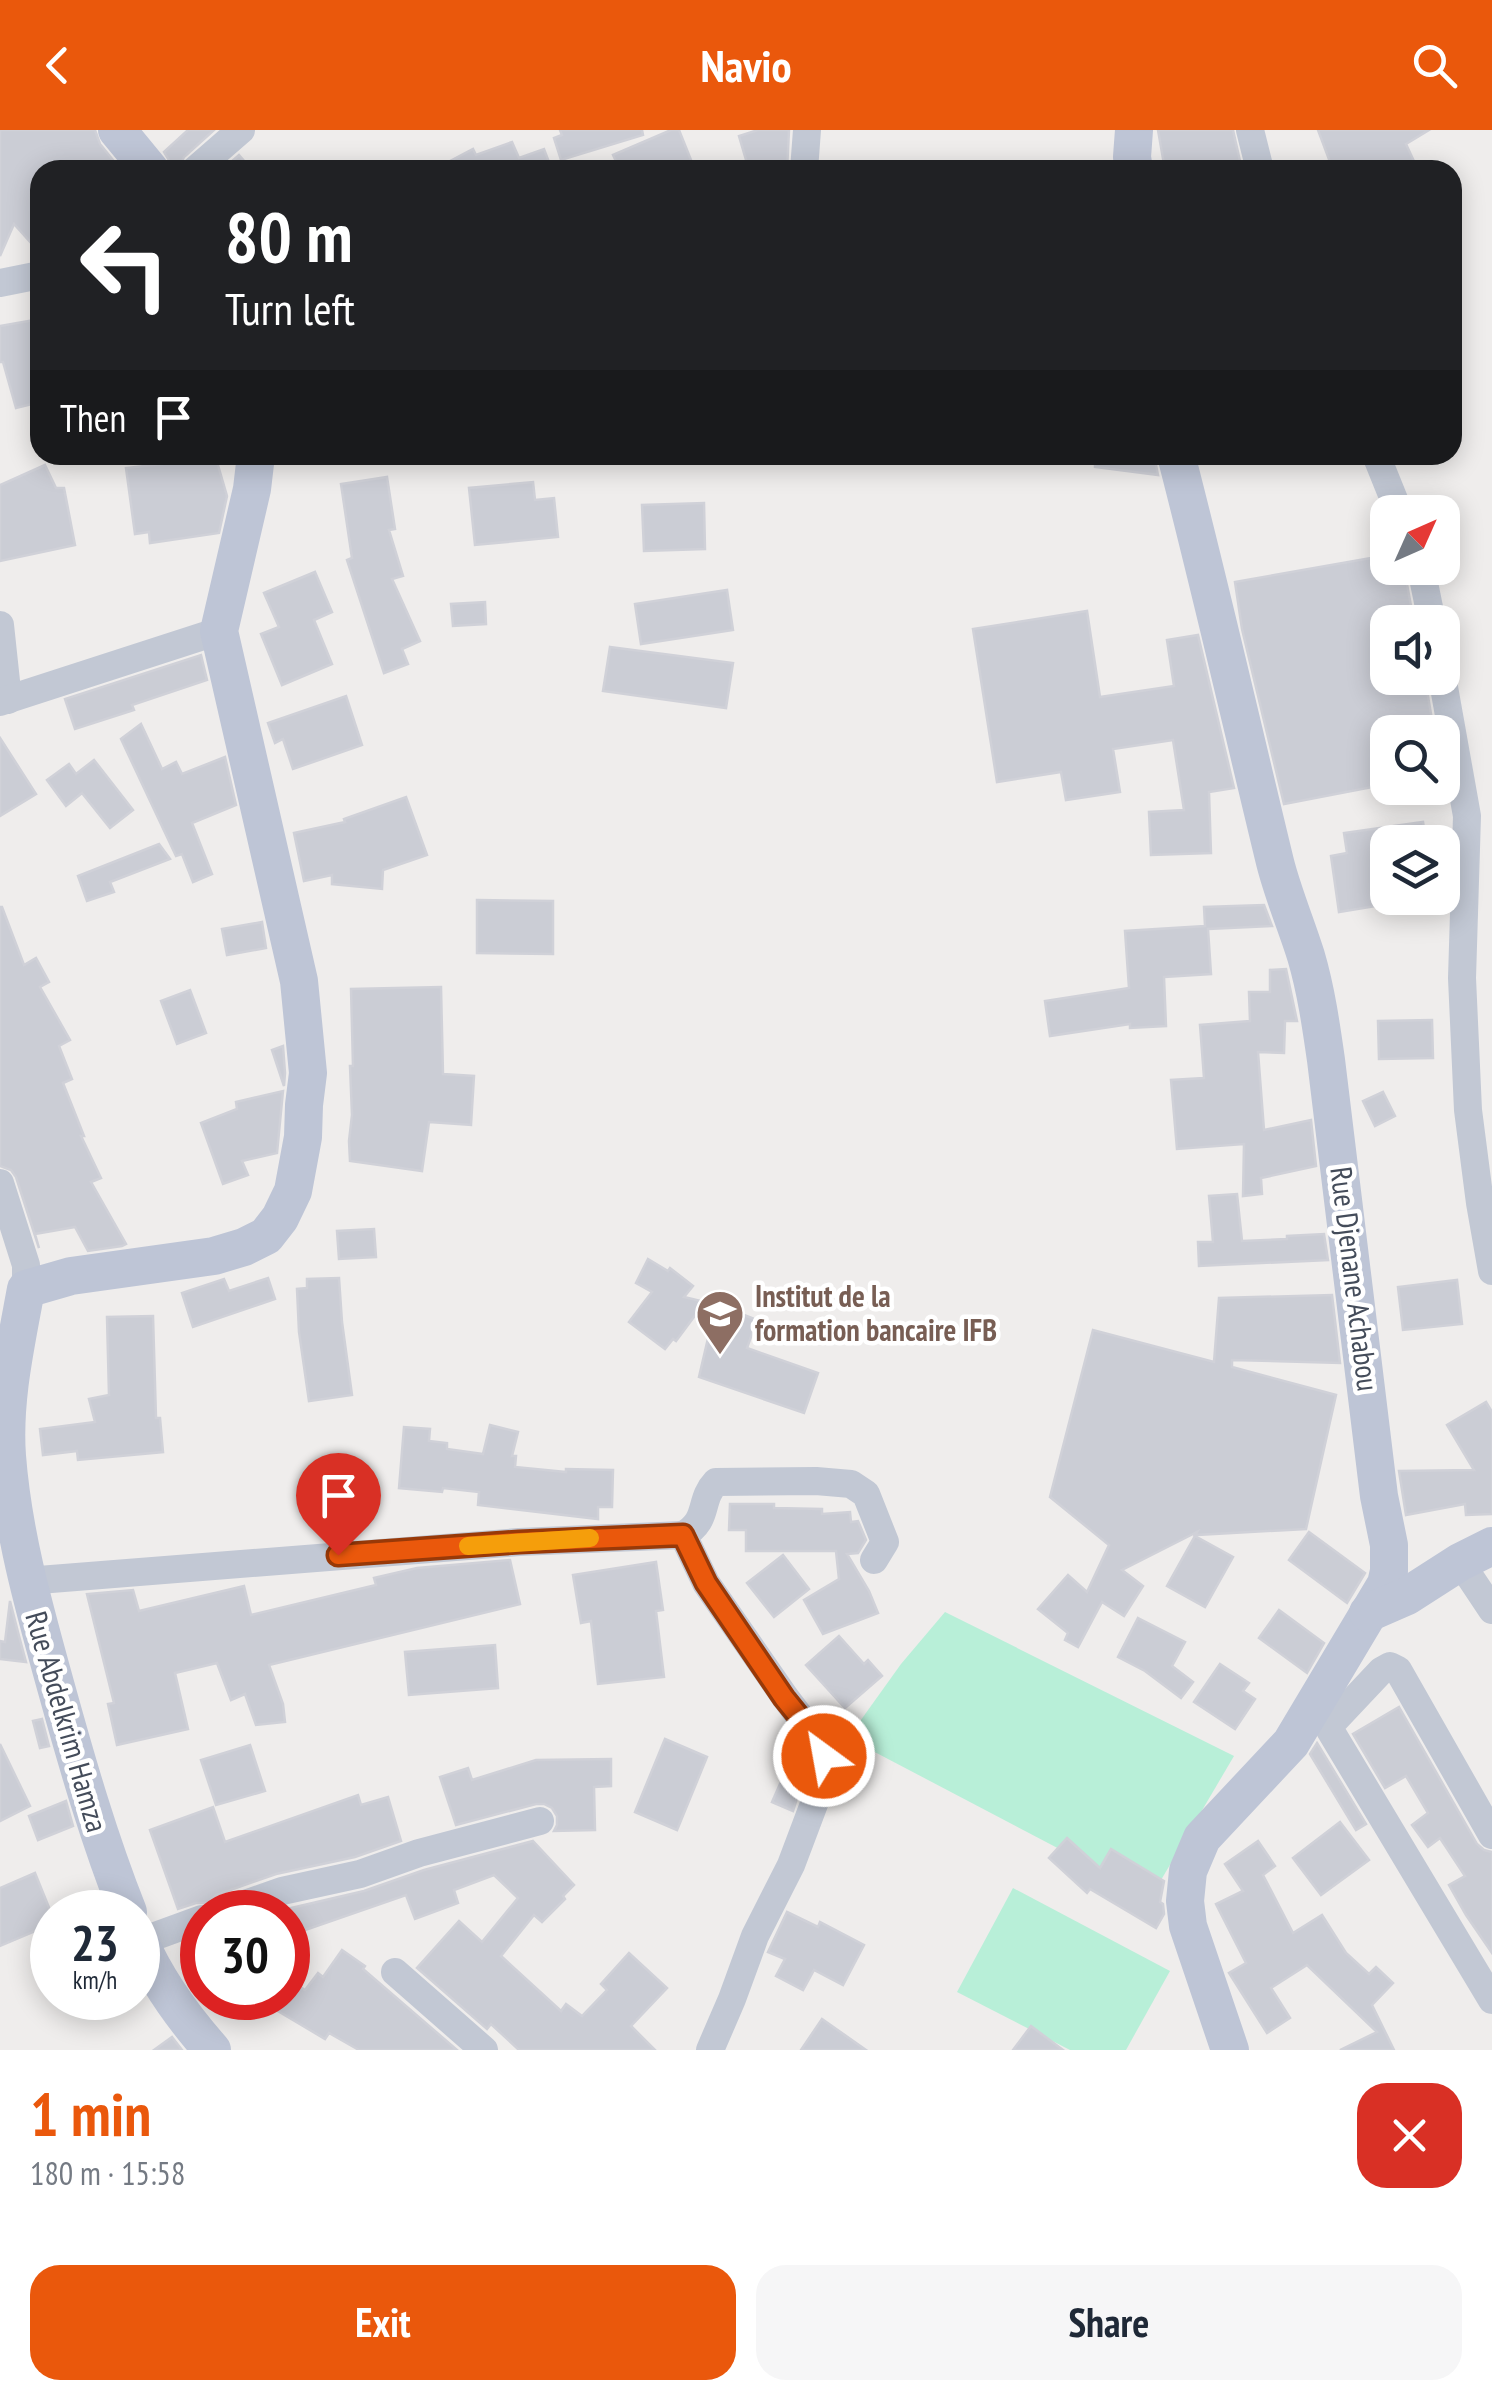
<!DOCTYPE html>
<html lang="en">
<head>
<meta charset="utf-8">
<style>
	body { margin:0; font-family:"PT Sans Narrow",sans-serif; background:#f6f6f7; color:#1f2937; height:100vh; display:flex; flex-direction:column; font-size:38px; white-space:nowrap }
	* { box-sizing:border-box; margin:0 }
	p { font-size:32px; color:#747a83 }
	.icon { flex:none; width:55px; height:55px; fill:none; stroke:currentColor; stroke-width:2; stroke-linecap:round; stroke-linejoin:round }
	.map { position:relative; height:1920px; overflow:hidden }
	.drawer { display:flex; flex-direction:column; background:#fff; flex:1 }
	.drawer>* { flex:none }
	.hud { position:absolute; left:30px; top:30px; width:1432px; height:305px; border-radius:30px; box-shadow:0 5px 25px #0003; background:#202124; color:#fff; overflow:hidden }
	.needle { width:65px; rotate:45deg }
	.buttons { position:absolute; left:1370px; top:365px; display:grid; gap:20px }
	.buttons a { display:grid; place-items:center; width:90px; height:90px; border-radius:20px; background:#fff; box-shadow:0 5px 25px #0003; font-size:50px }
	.speed { position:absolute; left:30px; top:1760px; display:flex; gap:20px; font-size:50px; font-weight:700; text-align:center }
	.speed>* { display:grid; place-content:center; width:130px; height:130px; border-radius:50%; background:#fff; box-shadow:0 5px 25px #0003; line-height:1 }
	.speed small { font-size:25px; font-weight:400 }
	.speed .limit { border:15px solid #d22; background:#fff; color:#111 }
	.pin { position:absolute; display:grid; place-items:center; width:85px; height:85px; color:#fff; margin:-102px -42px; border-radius:50% 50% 50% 0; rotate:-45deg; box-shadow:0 0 10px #0007 }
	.pin .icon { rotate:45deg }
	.me { position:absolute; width:110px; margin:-55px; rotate:328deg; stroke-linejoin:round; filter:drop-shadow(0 0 8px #0008) }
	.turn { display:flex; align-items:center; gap:35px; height:210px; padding:0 30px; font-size:45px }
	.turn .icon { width:130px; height:130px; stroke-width:2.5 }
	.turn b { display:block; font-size:70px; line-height:85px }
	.then { display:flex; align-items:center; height:95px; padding:0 30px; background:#0003; gap:20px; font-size:38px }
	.round { display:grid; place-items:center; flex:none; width:105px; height:105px; border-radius:30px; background:#f6f6f7 }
	.head { display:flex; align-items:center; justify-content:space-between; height:170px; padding:0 30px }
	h1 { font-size:60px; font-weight:800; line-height:75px; color:#ea580c }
	.action { display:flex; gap:20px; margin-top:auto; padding:20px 30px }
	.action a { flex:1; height:115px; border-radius:30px; background:#ea580c; color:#fff; font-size:40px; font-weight:800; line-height:115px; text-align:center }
	.action a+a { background:#f6f6f7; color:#1f2937 }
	header { display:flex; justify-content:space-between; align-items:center; height:130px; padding:0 30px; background:#ea580c; color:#fff; font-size:45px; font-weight:800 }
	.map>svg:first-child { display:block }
	.green { fill:#b8efd8 }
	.building { fill:#cbcdd5; stroke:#d0d1d8; stroke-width:2.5 }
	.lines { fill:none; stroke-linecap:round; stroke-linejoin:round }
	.street { stroke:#c2c8d4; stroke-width:28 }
	.secondary { stroke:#bec5d6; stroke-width:38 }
	.route-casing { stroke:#983908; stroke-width:25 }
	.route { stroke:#ea580c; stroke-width:18 }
	.slow { stroke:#f59e0b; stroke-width:18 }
	.labels { text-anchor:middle; stroke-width:9; stroke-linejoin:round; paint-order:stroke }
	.street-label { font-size:30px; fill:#444c5a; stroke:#fff }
	.education-label { font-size:30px; font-weight:bold; fill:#785e54; stroke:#fff; text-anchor:start }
</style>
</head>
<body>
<header><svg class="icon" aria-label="back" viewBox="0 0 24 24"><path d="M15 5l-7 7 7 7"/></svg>Navio<svg class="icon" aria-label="search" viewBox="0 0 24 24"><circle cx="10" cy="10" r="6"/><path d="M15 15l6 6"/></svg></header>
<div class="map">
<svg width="1492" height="1920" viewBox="0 0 1492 1920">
	<rect width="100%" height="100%" fill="#efedec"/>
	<!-- green -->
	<g class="green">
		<path d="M 945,1482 L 1234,1626 L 1151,1767 L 848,1608 L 901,1534 Z"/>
		<path d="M 1013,1758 L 1170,1841 L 1126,1920 L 1070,1920 L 957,1862 Z"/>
	</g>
	<!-- building -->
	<g class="building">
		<path d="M 0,0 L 95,0 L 100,14 L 121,40 L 40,40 L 40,123 L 14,94 L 0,126 Z"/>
		<path d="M 188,0 L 214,0 L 184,27 L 178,40 L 172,40 L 172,35 L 164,22 Z"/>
		<path d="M 560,0 L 642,0 L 643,5 L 561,30 L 554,8 L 562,5 Z"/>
		<path d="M 671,0 L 679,0 L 695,40 L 620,40 L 613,25 Z"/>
		<path d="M 758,0 L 789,0 L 787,40 L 749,40 L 739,6 Z"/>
		<path d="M 1158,0 L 1233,0 L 1242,40 L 1165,40 Z"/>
		<path d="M 1318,0 L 1429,0 L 1406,14 L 1418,40 L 1333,40 Z"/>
		<path d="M 512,12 L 519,28 L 544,19 L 552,40 L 433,40 L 473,19 L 476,25 Z"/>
		<path d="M 239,25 L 252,40 L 222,40 Z"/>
		<path d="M 40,189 L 40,272 L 16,278 L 3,232 L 0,232 L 0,196 Z"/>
		<path d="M 187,325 L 215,325 L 227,366 L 219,403 L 150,413 L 149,402 L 135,404 L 126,338 L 190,331 Z"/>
		<path d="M 1095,325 L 1154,325 L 1158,345 L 1095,337 Z"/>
		<path d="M 45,335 L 56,358 L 64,358 L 75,415 L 0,431 L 0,355 Z"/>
		<path d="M 387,347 L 395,399 L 389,400 L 403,446 L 392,449 L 420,511 L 402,519 L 408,534 L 384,543 L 347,430 L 352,428 L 341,354 Z"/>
		<path d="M 533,352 L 535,370 L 554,368 L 558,407 L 475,415 L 469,358 Z"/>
		<path d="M 704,373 L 705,419 L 644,421 L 642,375 Z"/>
		<path d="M 1388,425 L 1388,438 L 1404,438 L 1414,492 L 1388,492 L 1388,548 L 1425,548 L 1434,602 L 1388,602 L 1388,654 L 1284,674 L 1242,499 L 1235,452 Z"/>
		<path d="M 315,442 L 332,482 L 314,490 L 332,534 L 282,555 L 261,504 L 279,497 L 264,463 Z"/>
		<path d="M 727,460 L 733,500 L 641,514 L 635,474 Z"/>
		<path d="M 485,472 L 486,494 L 453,496 L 451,474 Z"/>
		<path d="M 1087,481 L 1100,567 L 1174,556 L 1167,510 L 1198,505 L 1234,658 L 1209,662 L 1211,723 L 1151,725 L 1149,682 L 1184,680 L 1173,610 L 1113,619 L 1120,662 L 1066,670 L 1061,642 L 997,652 L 973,499 Z"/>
		<path d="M 610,517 L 733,533 L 726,578 L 603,561 Z"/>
		<path d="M 201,525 L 207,550 L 132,575 L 134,580 L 75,599 L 65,569 Z"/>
		<path d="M 346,566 L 362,615 L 293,639 L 283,609 L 275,613 L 268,593 Z"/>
		<path d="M 141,594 L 162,639 L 176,632 L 182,644 L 225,627 L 236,675 L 192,693 L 212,744 L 193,752 L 182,724 L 176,726 L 121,609 Z"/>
		<path d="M 0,608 L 36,664 L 0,686 Z"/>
		<path d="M 94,630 L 133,680 L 110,698 L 82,663 L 66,676 L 47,650 L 69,634 L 76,644 Z"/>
		<path d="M 406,667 L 427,725 L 383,740 L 382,759 L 332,754 L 332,745 L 304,751 L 294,703 L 345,692 L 344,689 Z"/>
		<path d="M 1423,692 L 1426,712 L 1388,712 L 1388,774 L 1339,782 L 1331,726 L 1347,723 L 1344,703 Z"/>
		<path d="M 159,714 L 170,729 L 110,752 L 114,762 L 87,771 L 78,746 Z"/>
		<path d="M 477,770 L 553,771 L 553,824 L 477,823 Z"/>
		<path d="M 1264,775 L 1272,796 L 1208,799 L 1211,844 L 1164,847 L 1166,896 L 1130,898 L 1130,894 L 1050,906 L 1045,871 L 1129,858 L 1125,801 L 1205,796 L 1204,777 Z"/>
		<path d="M 0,777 L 2,777 L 24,835 L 36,828 L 49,852 L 40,857 L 70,910 L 59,916 L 72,949 L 63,953 L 84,1006 L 81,1006 L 101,1048 L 91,1052 L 126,1114 L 122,1116 L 88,1121 L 75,1097 L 35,1104 L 39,1118 L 16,1047 L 11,1040 L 0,1036 Z"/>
		<path d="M 262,792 L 266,818 L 227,825 L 222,799 Z"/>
		<path d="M 1286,839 L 1297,891 L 1285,891 L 1284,923 L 1258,922 L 1264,1000 L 1311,990 L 1316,1036 L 1261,1048 L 1262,1064 L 1243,1066 L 1244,1014 L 1177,1019 L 1171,950 L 1204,948 L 1200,895 L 1250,891 L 1249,862 L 1270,862 L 1270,840 Z"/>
		<path d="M 441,857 L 443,944 L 474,946 L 471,995 L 429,992 L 422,1041 L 350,1031 L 349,1011 L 352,985 L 350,936 L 353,936 L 351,859 Z"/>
		<path d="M 190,860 L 206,903 L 177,914 L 161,871 Z"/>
		<path d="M 1432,890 L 1433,928 L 1379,929 L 1378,891 Z"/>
		<path d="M 283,916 L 285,943 L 284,956 L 272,920 Z"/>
		<path d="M 283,961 L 277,1023 L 242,1031 L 248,1045 L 223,1054 L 201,993 L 237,979 L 236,972 Z"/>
		<path d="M 1383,962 L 1395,986 L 1375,996 L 1363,971 Z"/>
		<path d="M 1237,1064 L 1242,1111 L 1287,1109 L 1287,1106 L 1324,1104 L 1328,1130 L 1199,1136 L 1198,1112 L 1213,1112 L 1209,1066 Z"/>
		<path d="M 374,1099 L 376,1127 L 339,1129 L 337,1101 Z"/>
		<path d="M 648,1129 L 668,1141 L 670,1138 L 693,1156 L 684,1167 L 705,1172 L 676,1211 L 673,1209 L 665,1219 L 629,1192 L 652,1162 L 636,1153 Z"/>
		<path d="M 268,1148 L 275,1169 L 193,1197 L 182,1163 L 224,1149 L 229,1161 Z"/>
		<path d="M 339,1148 L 342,1192 L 352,1265 L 309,1271 L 299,1202 L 297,1159 L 307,1158 L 307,1149 Z"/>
		<path d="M 1457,1150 L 1462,1194 L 1403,1200 L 1398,1157 Z"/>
		<path d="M 1332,1165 L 1340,1233 L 1232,1230 L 1232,1237 L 1336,1265 L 1306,1399 L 1195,1405 L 1197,1402 L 1122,1440 L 1143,1456 L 1124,1486 L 1102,1472 L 1078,1517 L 1065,1510 L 1068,1503 L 1038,1479 L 1068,1445 L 1087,1462 L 1109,1415 L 1050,1367 L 1093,1200 L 1214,1232 L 1219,1168 Z"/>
		<path d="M 716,1174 L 757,1190 L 747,1218 L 818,1243 L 804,1283 L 699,1247 Z"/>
		<path d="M 153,1186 L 156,1288 L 160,1288 L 163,1322 L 78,1330 L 77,1321 L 43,1325 L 40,1299 L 95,1292 L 89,1269 L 109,1265 L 107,1187 Z"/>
		<path d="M 1486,1272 L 1492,1282 L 1492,1384 L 1466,1385 L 1465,1374 L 1406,1385 L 1399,1341 L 1474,1340 L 1447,1295 Z"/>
		<path d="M 490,1295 L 518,1302 L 512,1326 L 516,1326 L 515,1337 L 566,1342 L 566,1339 L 613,1340 L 612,1377 L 598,1377 L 598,1389 L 478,1375 L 479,1362 L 443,1358 L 442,1362 L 399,1358 L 404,1297 L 430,1299 L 429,1311 L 447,1313 L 447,1319 L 483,1324 Z"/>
		<path d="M 730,1374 L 774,1374 L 774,1378 L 822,1379 L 822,1384 L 850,1382 L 851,1392 L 858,1391 L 866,1410 L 858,1423 L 847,1424 L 869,1461 L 878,1483 L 823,1504 L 804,1470 L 839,1449 L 836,1421 L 746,1421 L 746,1400 L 729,1400 Z"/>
		<path d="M 1309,1402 L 1365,1443 L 1347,1473 L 1289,1430 Z"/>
		<path d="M 1195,1406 L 1233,1427 L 1205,1477 L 1167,1456 Z"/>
		<path d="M 783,1425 L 809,1459 L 774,1487 L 747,1453 Z"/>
		<path d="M 510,1430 L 520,1474 L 269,1535 L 283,1574 L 285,1592 L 256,1595 L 245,1564 L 231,1570 L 217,1533 L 175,1543 L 188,1599 L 117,1615 L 108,1574 L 114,1573 L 87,1464 L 133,1460 L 139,1481 L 244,1456 L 251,1485 L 376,1455 L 374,1448 L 417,1438 Z"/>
		<path d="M 656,1432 L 663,1480 L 656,1481 L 664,1547 L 598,1554 L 591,1491 L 581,1493 L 573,1445 Z"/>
		<path d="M 10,1471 L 19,1506 L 26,1532 L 0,1529 L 0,1511 L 5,1512 Z"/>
		<path d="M 1279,1480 L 1324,1513 L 1307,1543 L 1259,1508 Z"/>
		<path d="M 1138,1488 L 1185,1512 L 1172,1536 L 1193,1552 L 1181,1568 L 1145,1541 L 1118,1527 Z"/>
		<path d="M 839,1506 L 864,1534 L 868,1530 L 882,1546 L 845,1578 L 806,1535 Z"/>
		<path d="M 495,1515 L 498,1558 L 409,1565 L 405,1522 Z"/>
		<path d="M 1220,1534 L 1249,1553 L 1243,1561 L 1255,1569 L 1235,1599 L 1194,1572 Z"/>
		<path d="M 1399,1577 L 1477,1714 L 1484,1720 L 1492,1722 L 1492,1823 L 1466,1785 L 1449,1755 L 1465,1746 L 1440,1708 L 1428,1717 L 1412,1695 L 1428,1683 L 1406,1646 L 1385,1658 L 1353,1604 Z"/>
		<path d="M 42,1589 L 49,1616 L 40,1618 L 33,1591 Z"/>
		<path d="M 665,1609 L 707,1627 L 677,1700 L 635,1682 Z"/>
		<path d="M 1317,1613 L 1366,1694 L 1356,1700 L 1310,1624 Z"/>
		<path d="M 0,1614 L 30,1676 L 0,1691 Z"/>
		<path d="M 250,1615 L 265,1661 L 216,1675 L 201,1630 Z"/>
		<path d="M 611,1629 L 611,1656 L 594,1657 L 595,1700 L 554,1701 L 557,1695 L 557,1686 L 552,1678 L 544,1674 L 536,1674 L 456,1695 L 440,1647 L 468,1638 L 472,1650 L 536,1630 Z"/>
		<path d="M 780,1654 L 799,1662 L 793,1681 L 772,1672 Z"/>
		<path d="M 358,1665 L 361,1675 L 388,1667 L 401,1711 L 355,1727 L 276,1744 L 216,1765 L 208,1773 L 196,1773 L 178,1779 L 150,1700 L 213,1677 L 225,1712 Z"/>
		<path d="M 66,1671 L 73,1696 L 38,1710 L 29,1686 Z"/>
		<path d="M 1340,1692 L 1369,1730 L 1321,1765 L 1293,1728 Z"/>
		<path d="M 1067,1708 L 1100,1738 L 1111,1719 L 1164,1751 L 1160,1772 L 1163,1774 L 1164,1784 L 1156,1798 L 1090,1759 L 1087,1763 L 1049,1728 Z"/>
		<path d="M 533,1711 L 574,1755 L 563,1766 L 565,1769 L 542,1792 L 534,1785 L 501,1826 L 561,1881 L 566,1874 L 582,1886 L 607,1860 L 601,1854 L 629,1823 L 667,1858 L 631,1896 L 655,1920 L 519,1920 L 491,1894 L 487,1899 L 417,1838 L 459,1791 L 482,1812 L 518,1768 L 494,1745 L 454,1760 L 458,1773 L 415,1789 L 406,1765 L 288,1806 L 288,1782 L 274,1782 L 364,1761 L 424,1740 Z"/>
		<path d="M 1258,1711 L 1275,1736 L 1263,1745 L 1293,1803 L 1322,1785 L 1346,1823 L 1369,1844 L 1376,1837 L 1393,1853 L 1372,1875 L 1394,1920 L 1340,1920 L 1377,1902 L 1307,1835 L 1271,1858 L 1290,1888 L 1267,1903 L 1229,1843 L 1246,1833 L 1216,1774 L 1243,1761 L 1225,1734 Z"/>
		<path d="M 35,1743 L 52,1785 L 52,1794 L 0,1816 L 0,1758 Z"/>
		<path d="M 787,1782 L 818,1797 L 820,1792 L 864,1815 L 843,1855 L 814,1840 L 803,1860 L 776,1846 L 785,1829 L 768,1822 Z"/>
		<path d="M 202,1807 L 202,1840 L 200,1840 L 190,1812 Z"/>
		<path d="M 342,1820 L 365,1836 L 363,1839 L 457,1920 L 359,1920 L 329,1903 L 325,1909 L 256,1868 L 288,1868 L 288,1849 L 305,1860 L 318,1843 L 323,1847 Z"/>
		<path d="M 822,1889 L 866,1920 L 801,1920 Z"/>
		<path d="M 1031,1896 L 1063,1920 L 1013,1920 Z"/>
		<path d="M 172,1907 L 182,1920 L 154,1920 Z"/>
	</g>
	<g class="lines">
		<!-- street -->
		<g class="street">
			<path d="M 1250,0 L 1260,40"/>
			<path d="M 195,40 L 241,0"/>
			<path d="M 804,40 L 807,0"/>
			<path d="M 0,153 L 40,145"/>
			<path d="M 1376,325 L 1399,382"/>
			<path d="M 1421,438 L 1432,492"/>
			<path d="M 0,495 L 8,570"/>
			<path d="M 1442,546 L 1467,686 L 1462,848 L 1468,980 L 1480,1073 L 1492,1141"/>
			<path d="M 0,572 L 219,501"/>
			<path d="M 0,1053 L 26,1135 L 26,1159"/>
			<path d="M 1460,1432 L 1492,1480"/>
			<path d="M 26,1451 L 519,1412 L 683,1405"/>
			<path d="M 1492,1705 L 1398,1540 L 1390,1536 L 1381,1541 L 1332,1593 L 1330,1600 L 1492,1870"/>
			<path d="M 222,1782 L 282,1761 L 360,1744 L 419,1723 L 540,1691"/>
			<path d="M 139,1812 L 202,1789"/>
			<path d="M 395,1842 L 484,1920"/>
			<path d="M 710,1920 L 732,1869 L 755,1806 L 791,1735 L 814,1674 L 824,1626 L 813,1604 L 785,1567 L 706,1453 L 683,1405 C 710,1390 698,1371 716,1352 L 816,1351 L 851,1354 L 866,1364 L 885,1412 L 874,1430"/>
		</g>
		<!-- secondary -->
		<g class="secondary">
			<path d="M 117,0 L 150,40"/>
			<path d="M 1134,40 L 1132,27 L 1134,0"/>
			<path d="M 1176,325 C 1211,460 1242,596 1275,732 C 1283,764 1296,794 1306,826 C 1316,860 1321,895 1326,930 L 1379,1366 L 1389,1415 L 1389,1441 L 1386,1454 L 1291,1613 L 1202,1708 L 1188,1741 L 1185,1771 L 1188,1796 L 1230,1920"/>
			<path d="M 1368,1483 L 1407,1466 L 1460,1432 L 1492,1416"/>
			<path d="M 128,1782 C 99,1709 77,1633 56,1557 C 35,1481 13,1405 7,1326 C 3,1270 16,1214 26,1159 L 71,1146 L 214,1126 L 244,1117 L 266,1106 L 280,1088 L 293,1061 L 303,1007 L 304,975 L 308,943 L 299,851 L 219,501 L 252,359 L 256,325"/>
			<path d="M 138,1808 C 156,1850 181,1885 212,1920"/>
		</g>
	</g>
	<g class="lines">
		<!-- route casing -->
		<g class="route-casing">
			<path id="route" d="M 338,1425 L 519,1412 L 683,1405 L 706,1453 L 784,1568 L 813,1604 L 824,1626"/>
		</g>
		<!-- route -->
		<use href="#route" class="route"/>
		<!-- slow -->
		<path class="slow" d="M 468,1416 L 590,1408"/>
	</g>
	<!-- icons -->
	<defs>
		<g id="school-pin" transform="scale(2.5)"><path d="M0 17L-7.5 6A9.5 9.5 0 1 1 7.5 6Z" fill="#8d6e63" stroke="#fff"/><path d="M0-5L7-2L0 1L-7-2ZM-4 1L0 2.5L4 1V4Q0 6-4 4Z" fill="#fff"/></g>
	</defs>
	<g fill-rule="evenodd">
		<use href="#school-pin" x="720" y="1184"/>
	</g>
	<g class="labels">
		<!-- street labels -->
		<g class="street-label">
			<text transform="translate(1354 1149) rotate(83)" y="10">Rue Djenane Achabou</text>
			<text transform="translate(66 1592) rotate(74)" y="10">Rue Abdelkrim Hamza</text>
		</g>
		<!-- education labels -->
		<g class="education-label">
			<text x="755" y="1177">Institut de la<tspan x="755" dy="34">formation bancaire IFB</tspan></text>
		</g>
	</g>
</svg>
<div class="buttons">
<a><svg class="needle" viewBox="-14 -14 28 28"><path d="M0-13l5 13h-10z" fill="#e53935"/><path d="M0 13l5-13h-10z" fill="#747a83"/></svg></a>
<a><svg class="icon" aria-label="sound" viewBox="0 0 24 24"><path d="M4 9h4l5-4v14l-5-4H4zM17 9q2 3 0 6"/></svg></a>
<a><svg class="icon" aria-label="search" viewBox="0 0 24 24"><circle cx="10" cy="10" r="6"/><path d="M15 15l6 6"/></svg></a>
<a><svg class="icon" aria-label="layers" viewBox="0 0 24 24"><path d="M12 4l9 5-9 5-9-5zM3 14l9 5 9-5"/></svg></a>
</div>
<div class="speed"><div>23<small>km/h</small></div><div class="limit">30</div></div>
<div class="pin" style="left:338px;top:1425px;background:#d93025"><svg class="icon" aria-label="arrive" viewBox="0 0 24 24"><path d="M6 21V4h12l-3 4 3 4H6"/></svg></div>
<svg class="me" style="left:824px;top:1626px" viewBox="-20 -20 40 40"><circle r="17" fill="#ea580c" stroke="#fff" stroke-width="3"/><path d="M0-11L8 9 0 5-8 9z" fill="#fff"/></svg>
<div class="hud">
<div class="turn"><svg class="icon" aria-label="left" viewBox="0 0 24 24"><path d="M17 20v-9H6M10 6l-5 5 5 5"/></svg><div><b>80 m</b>Turn left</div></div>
<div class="then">Then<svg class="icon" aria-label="arrive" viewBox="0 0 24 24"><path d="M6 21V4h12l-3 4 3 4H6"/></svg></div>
</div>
</div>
<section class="drawer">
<div class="head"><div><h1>1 min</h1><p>180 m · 15:58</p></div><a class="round" style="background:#d93025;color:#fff"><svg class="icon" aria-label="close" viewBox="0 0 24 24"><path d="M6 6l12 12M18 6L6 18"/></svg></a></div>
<div class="action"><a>Exit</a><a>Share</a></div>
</section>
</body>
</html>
